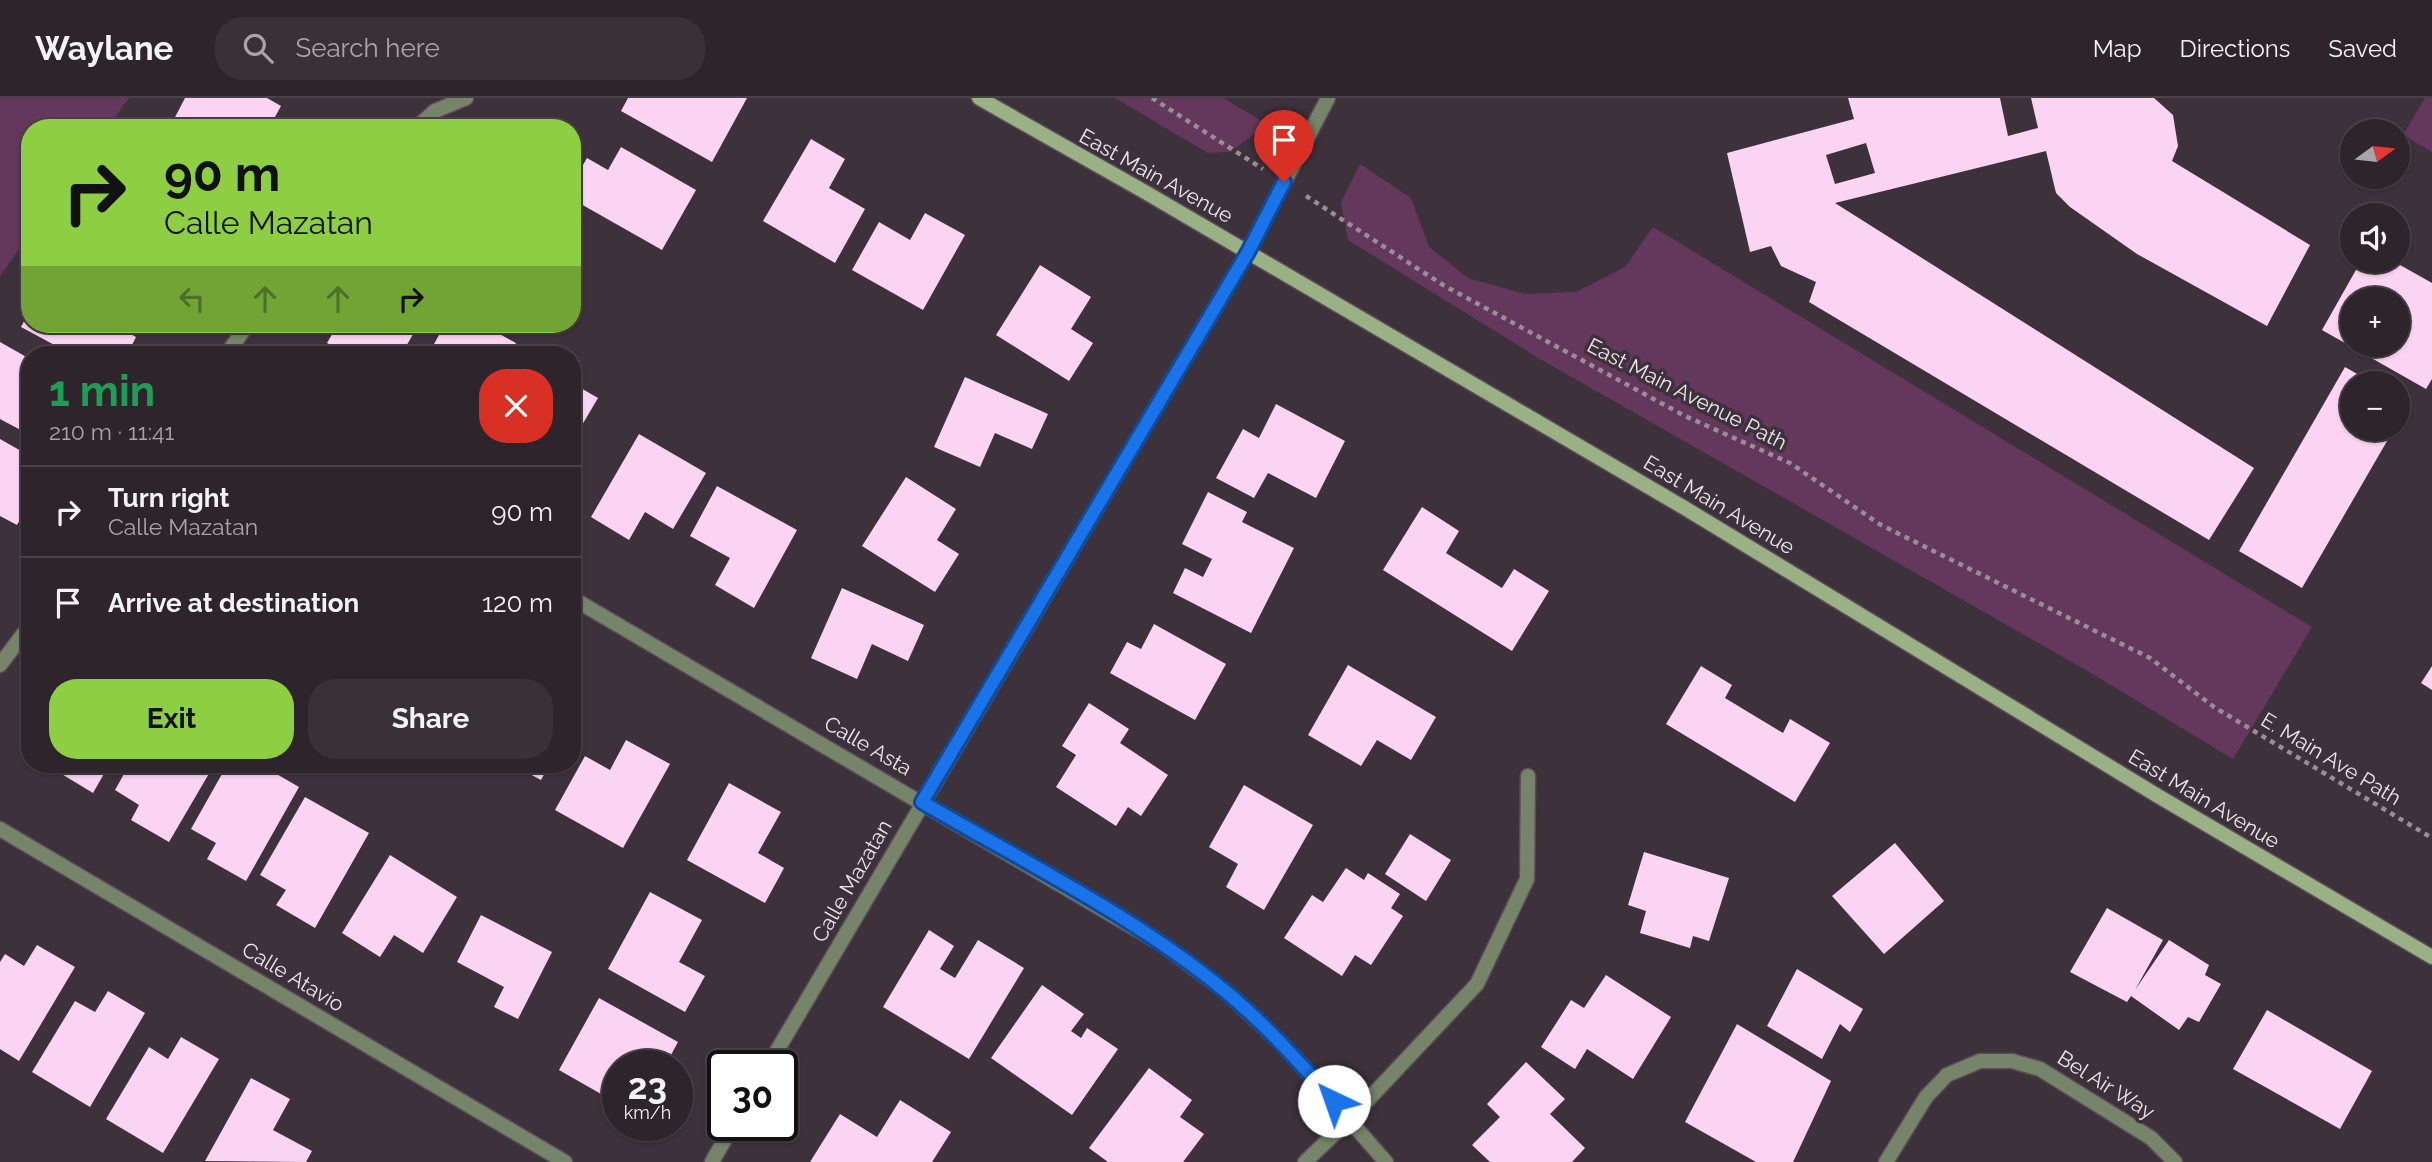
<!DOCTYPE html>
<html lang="en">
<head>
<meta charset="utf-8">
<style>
	body { margin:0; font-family:Raleway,sans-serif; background:#3a3138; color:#f1f3f6; height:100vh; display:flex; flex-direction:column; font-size:26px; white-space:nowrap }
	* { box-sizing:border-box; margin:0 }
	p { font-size:23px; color:#a7a5a9 }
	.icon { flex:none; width:38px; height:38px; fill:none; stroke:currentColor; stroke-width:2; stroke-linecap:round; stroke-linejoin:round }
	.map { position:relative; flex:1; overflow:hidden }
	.sheet { position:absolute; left:21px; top:248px; width:560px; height:427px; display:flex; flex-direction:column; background:#2e252c; border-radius:28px; box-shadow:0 2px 5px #0004,0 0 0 2px #494248 }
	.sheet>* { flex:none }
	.guide { position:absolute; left:21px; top:21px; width:560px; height:214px; border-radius:28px; box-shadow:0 2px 5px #0004,0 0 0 2px #494248; background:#8ece43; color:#111; overflow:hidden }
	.needle { width:46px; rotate:75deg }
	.buttons { position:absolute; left:2340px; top:21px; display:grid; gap:14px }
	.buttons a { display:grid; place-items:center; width:70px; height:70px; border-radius:50%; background:#2e252c; box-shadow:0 2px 5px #0004,0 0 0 2px #494248; font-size:35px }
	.speed { position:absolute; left:602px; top:952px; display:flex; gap:14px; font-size:35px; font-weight:700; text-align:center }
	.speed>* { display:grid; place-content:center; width:91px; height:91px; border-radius:50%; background:#2e252c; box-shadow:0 2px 5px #0004,0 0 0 2px #494248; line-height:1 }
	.speed small { font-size:18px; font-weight:400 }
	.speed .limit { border:4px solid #111; border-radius:10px; background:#fff; color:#111 }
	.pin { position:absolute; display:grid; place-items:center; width:60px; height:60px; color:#fff; margin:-72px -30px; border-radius:50% 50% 50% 0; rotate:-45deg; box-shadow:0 0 7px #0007 }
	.pin .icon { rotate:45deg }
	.me { position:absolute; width:77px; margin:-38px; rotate:318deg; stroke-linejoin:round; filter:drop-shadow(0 0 5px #0008) }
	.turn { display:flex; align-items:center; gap:24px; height:147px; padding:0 28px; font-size:32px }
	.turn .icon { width:91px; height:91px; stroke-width:2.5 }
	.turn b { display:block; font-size:49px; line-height:60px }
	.lanes { display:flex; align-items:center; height:66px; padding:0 28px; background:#0003; justify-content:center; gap:35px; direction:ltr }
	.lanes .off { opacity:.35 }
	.round { display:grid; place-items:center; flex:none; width:74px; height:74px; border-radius:28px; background:#3a3138 }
	.summary { display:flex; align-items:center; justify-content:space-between; height:119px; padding:0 28px }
	h1 { font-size:42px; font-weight:700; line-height:52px; color:#1e9e55 }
	.button { display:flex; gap:14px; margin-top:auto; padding:14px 28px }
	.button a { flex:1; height:80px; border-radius:28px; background:#8ece43; color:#111; font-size:28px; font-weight:700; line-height:80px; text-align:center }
	.button a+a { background:#3a3138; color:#f1f3f6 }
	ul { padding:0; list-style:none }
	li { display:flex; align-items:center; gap:21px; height:91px; padding:0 28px; border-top:2px solid #494248 }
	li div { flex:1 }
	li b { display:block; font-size:26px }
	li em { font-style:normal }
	header { display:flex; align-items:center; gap:42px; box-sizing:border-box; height:98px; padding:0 35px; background:#2e252c; border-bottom:2px solid #494248 }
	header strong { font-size:33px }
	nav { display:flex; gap:38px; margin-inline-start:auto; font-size:24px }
	.search { width:490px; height:63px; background:#3a3138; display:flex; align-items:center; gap:18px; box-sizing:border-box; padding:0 24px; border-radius:28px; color:#a7a5a9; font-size:26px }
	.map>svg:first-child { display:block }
	.green { fill:#64375c }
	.building { fill:#fad4f2; fill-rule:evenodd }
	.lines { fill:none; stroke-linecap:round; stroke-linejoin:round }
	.street-casing { stroke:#594e57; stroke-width:17 }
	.secondary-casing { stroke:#594e57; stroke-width:17 }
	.path { stroke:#988e96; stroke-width:4.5; stroke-dasharray:5 5; stroke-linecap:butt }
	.street { stroke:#768569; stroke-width:14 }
	.secondary { stroke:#9ab185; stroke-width:14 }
	.route-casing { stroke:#114b97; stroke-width:18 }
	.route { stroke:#1a73e8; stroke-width:12 }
	.labels { text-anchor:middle; stroke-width:7; stroke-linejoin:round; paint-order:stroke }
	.street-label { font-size:21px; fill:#ede5eb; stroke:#3d313b }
</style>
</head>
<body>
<header>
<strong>Waylane</strong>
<div class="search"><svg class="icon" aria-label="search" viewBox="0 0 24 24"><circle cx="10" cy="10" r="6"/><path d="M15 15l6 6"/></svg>Search here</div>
<nav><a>Map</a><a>Directions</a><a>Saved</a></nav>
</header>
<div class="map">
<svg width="2432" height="1064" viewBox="0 0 2432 1064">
	<rect width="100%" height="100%" fill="#3d313b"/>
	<!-- green -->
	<g class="green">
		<path d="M 0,0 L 129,0 L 107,30 L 30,30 L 30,136 L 0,178 Z"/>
		<path d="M 1115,0 L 1223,0 L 1264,24 L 1253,37 L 1230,54 L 1208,55 Z"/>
		<path d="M 2425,0 L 2432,0 L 2432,54 L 2403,37 Z"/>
		<path d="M 1360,66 L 1411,100 L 1429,149 L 1468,180 L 1525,196 L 1576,194 L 1625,169 L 1653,129 L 2312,529 L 2233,661 L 2086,572 L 1540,261 L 1348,142 L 1341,104 Z"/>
	</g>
	<!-- building -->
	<g class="building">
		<path d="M 185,0 L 267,0 L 281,8 L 271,26 L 278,30 L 181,30 L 172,25 Z"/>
		<path d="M 628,0 L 747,0 L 712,64 L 621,13 Z"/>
		<path d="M 1848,0 L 2000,0 L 2008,38 L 2038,30 L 2031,0 L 2154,0 L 2173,17 L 2178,48 L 2172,63 L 2310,147 L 2267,228 L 2137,156 L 2070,109 L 2056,95 L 2046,53 L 1835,105 L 2254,370 L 2209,442 L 1809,204 L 1816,184 L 1781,168 L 1771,148 L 1750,154 L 1727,55 L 1854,21 ZM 1866,45 L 1875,75 L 1835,86 L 1826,57 Z"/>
		<path d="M 811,41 L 845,61 L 829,90 L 865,111 L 835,165 L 763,123 Z"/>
		<path d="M 621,49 L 696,92 L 662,152 L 572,101 L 572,86 L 587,60 L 608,72 Z"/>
		<path d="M 925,115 L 965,137 L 923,212 L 852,172 L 879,124 L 910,142 Z"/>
		<path d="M 572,131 L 583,137 L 572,157 Z"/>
		<path d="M 2361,163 L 2393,163 L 2432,185 L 2432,281 L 2426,291 L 2322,232 ZM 2352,201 L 2398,201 L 2398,247 L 2352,247 Z"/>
		<path d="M 1040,167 L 1091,199 L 1071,231 L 1093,245 L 1069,283 L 996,237 Z"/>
		<path d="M 30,212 L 30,226 L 122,226 L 120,230 L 136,239 L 127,257 L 73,257 L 21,229 Z"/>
		<path d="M 338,226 L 419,226 L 401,257 L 350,257 L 327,245 Z"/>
		<path d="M 445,226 L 481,226 L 516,245 L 509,257 L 428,257 Z"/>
		<path d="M 0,244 L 30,261 L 30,337 L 0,321 Z"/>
		<path d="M 2345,269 L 2373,285 L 2352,285 L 2352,331 L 2394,331 L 2302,490 L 2239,453 Z"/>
		<path d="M 965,279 L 1048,316 L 1032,351 L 995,335 L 980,369 L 934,349 Z"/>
		<path d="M 572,285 L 598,300 L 572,344 Z"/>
		<path d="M 2398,300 L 2408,306 L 2398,324 Z"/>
		<path d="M 1276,306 L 1345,343 L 1316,400 L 1268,375 L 1254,400 L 1216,380 L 1243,331 L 1259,340 Z"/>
		<path d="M 639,336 L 706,375 L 673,431 L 645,414 L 629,442 L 591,419 Z"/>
		<path d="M 0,341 L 30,358 L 30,363 L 22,377 L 30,381 L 30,404 L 17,427 L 0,418 Z"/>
		<path d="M 906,379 L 956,411 L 937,442 L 959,456 L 935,494 L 862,448 Z"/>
		<path d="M 717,388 L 797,432 L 754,510 L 715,487 L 730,460 L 690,438 Z"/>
		<path d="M 1208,394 L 1247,414 L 1242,424 L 1294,450 L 1251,535 L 1173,495 L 1185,470 L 1203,479 L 1212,461 L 1182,446 Z"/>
		<path d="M 1422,409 L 1459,433 L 1446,455 L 1502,490 L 1514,471 L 1549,493 L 1512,553 L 1383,472 Z"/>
		<path d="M 842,490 L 924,527 L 908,563 L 872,546 L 857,581 L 811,560 Z"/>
		<path d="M 1154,526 L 1226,566 L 1195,622 L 1110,575 L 1127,544 L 1141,551 Z"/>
		<path d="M 1348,567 L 1436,619 L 1411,662 L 1377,642 L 1361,668 L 1308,637 Z"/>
		<path d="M 1701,568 L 1732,587 L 1725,600 L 1783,635 L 1790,621 L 1830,645 L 1795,704 L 1666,626 Z"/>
		<path d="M 2432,568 L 2432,592 L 2421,585 Z"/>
		<path d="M 1089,605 L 1129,631 L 1120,645 L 1168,677 L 1141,718 L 1128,709 L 1116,728 L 1056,689 L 1076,657 L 1062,648 Z"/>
		<path d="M 626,642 L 670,666 L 623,750 L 555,712 L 585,658 L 610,672 Z"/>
		<path d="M 58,667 L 109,667 L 93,695 L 55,672 Z"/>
		<path d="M 129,667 L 214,667 L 169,744 L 131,722 L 139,707 L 115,692 Z"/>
		<path d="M 227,667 L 261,667 L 299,689 L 246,783 L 207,761 L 216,745 L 191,731 Z"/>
		<path d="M 513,667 L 549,667 L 541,682 Z"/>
		<path d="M 729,685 L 781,714 L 758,755 L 784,770 L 765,805 L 687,762 Z"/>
		<path d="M 1244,687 L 1313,727 L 1264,812 L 1226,789 L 1238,766 L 1209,749 Z"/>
		<path d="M 305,699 L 369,735 L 315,830 L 276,807 L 286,792 L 260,777 Z"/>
		<path d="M 1410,736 L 1451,762 L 1426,803 L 1385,776 Z"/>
		<path d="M 1895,745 L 1944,803 L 1884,856 L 1832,798 Z"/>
		<path d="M 1644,754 L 1729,780 L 1709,843 L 1693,838 L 1690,850 L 1640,835 L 1646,813 L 1628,807 Z"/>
		<path d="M 390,757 L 457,799 L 423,855 L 394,837 L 380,859 L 342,835 Z"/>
		<path d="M 1346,770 L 1364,782 L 1368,775 L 1400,796 L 1391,810 L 1403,818 L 1371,867 L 1355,857 L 1342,878 L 1284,840 L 1312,797 L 1323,804 Z"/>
		<path d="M 650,794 L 702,822 L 679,864 L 705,878 L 685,914 L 608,871 Z"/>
		<path d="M 2107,810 L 2163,842 L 2135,892 L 2169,842 L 2209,867 L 2205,877 L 2221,886 L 2199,924 L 2188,919 L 2179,932 L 2131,898 L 2127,904 L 2070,874 Z"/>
		<path d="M 481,817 L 552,854 L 518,921 L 494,909 L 504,889 L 457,864 Z"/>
		<path d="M 929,832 L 954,848 L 940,871 L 955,880 L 978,842 L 1024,870 L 969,961 L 883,909 Z"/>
		<path d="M 37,847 L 75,869 L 19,963 L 0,951 L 0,864 L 5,856 L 24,868 Z"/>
		<path d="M 1797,871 L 1863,911 L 1850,934 L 1840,926 L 1822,961 L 1767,928 Z"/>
		<path d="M 1606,877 L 1671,919 L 1633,981 L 1587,951 L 1575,971 L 1541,949 L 1571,902 L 1584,910 Z"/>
		<path d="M 1042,887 L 1084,916 L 1071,933 L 1081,940 L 1087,930 L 1118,951 L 1072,1017 L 991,960 Z"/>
		<path d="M 108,893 L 145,915 L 90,1009 L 32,974 L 75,903 L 95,914 Z"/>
		<path d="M 599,900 L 678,944 L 665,968 L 618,968 L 618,982 L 608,1000 L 559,972 Z"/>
		<path d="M 2267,912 L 2372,973 L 2340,1031 L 2233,971 Z"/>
		<path d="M 1737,926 L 1831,983 L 1793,1064 L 1756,1064 L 1685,1024 Z"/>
		<path d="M 181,939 L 219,961 L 163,1055 L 106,1021 L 149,949 L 168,961 Z"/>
		<path d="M 1526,964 L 1565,1001 L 1550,1016 L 1585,1050 L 1572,1064 L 1490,1064 L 1472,1047 L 1500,1019 L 1487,1006 Z"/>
		<path d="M 1149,970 L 1192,1002 L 1180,1019 L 1204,1036 L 1183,1064 L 1108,1064 L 1089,1050 Z"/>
		<path d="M 251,980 L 290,1001 L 273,1032 L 312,1053 L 306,1064 L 205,1063 Z"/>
		<path d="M 900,1002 L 951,1034 L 932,1064 L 810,1064 L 840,1016 L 877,1039 Z"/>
	</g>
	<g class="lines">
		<!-- street casing -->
		<g class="street-casing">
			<g id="street">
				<path d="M 416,30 L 435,13 L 466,0"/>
				<path d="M 226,257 L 248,226"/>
				<path d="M 572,500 L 1163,847 L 1226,894 L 1286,950 L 1386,1064"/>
				<path d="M 0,567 L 30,527"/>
				<path d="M 0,731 L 565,1064"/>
				<path d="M 768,968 L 1248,154 L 1328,0"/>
				<path d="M 712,1064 L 733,1027"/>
				<path d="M 1305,1064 L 1350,1021 L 1477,886 L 1527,781 L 1528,678"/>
				<path d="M 1886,1064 L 1926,999 L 1947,977 L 1980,963 L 2012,963 L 2040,971 L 2151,1040 L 2175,1064"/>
			</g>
		</g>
		<!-- secondary casing -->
		<g class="secondary-casing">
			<path id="secondary" d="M 979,0 L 1145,94 L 1683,409 L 2158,698 L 2432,859"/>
		</g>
		<!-- path -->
		<g class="path">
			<path d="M 1152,0 L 1263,71"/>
			<path d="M 1306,98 L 1443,187 L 1685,318 L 1790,365 L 1881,427 L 2150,560 L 2214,609 L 2432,740"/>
		</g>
		<!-- street -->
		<use href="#street" class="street"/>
		<!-- secondary -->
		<use href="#secondary" class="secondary"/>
	</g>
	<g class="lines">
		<!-- route casing -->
		<g class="route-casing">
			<path id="route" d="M 1284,84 L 1248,154 L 922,704 C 1024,764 1134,818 1225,893 C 1265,926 1300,965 1334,1003"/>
		</g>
		<!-- route -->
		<use href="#route" class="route"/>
	</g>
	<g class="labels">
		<!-- street labels -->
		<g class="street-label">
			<text transform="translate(1156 78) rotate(29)" y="7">East Main Avenue</text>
			<text transform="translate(1687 296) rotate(27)" y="7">East Main Avenue Path</text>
			<text transform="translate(1719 407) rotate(31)" y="7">East Main Avenue</text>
			<text transform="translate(868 648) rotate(30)" y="7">Calle Asta</text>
			<text transform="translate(2331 661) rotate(31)" y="7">E. Main Ave Path</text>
			<text transform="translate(2204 701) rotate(31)" y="7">East Main Avenue</text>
			<text transform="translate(852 783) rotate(-60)" y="7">Calle Mazatan</text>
			<text transform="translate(293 879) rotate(31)" y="7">Calle Atavio</text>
			<text transform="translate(2106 987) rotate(32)" y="7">Bel Air Way</text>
		</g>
	</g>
</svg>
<div class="buttons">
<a><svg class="needle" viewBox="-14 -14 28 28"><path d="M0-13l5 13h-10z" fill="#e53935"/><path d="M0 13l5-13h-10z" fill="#a7a5a9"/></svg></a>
<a><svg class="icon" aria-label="sound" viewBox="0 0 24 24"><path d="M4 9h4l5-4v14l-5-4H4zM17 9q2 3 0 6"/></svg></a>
<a>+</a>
<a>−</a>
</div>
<div class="speed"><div>23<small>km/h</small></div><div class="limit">30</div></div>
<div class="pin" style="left:1284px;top:84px;background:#d93025"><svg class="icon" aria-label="arrive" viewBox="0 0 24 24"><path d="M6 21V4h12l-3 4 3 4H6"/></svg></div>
<svg class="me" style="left:1334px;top:1003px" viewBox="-20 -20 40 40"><circle r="19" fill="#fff"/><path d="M0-13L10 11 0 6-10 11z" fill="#1a73e8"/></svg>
<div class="guide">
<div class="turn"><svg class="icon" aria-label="right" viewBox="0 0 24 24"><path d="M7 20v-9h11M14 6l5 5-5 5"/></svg><div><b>90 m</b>Calle Mazatan</div></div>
<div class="lanes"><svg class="icon off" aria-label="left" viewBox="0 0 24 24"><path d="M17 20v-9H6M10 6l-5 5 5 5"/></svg><svg class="icon off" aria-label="ahead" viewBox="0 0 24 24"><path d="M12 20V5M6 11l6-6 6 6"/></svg><svg class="icon off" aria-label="ahead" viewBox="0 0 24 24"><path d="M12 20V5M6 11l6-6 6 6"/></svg><svg class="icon" aria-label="right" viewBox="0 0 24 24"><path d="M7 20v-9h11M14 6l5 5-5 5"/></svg></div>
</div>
<section class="sheet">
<div class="summary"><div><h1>1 min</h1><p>210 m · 11:41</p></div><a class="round" style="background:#d93025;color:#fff"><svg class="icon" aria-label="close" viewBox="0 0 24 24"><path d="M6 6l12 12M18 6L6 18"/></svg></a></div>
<ul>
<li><svg class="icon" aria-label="right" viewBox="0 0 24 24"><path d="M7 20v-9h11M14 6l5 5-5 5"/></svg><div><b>Turn right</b><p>Calle Mazatan</p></div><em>90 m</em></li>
<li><svg class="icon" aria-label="arrive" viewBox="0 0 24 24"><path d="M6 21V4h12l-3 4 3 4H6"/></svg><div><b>Arrive at destination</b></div><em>120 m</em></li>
</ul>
<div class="button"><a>Exit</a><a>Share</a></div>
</section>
</div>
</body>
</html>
